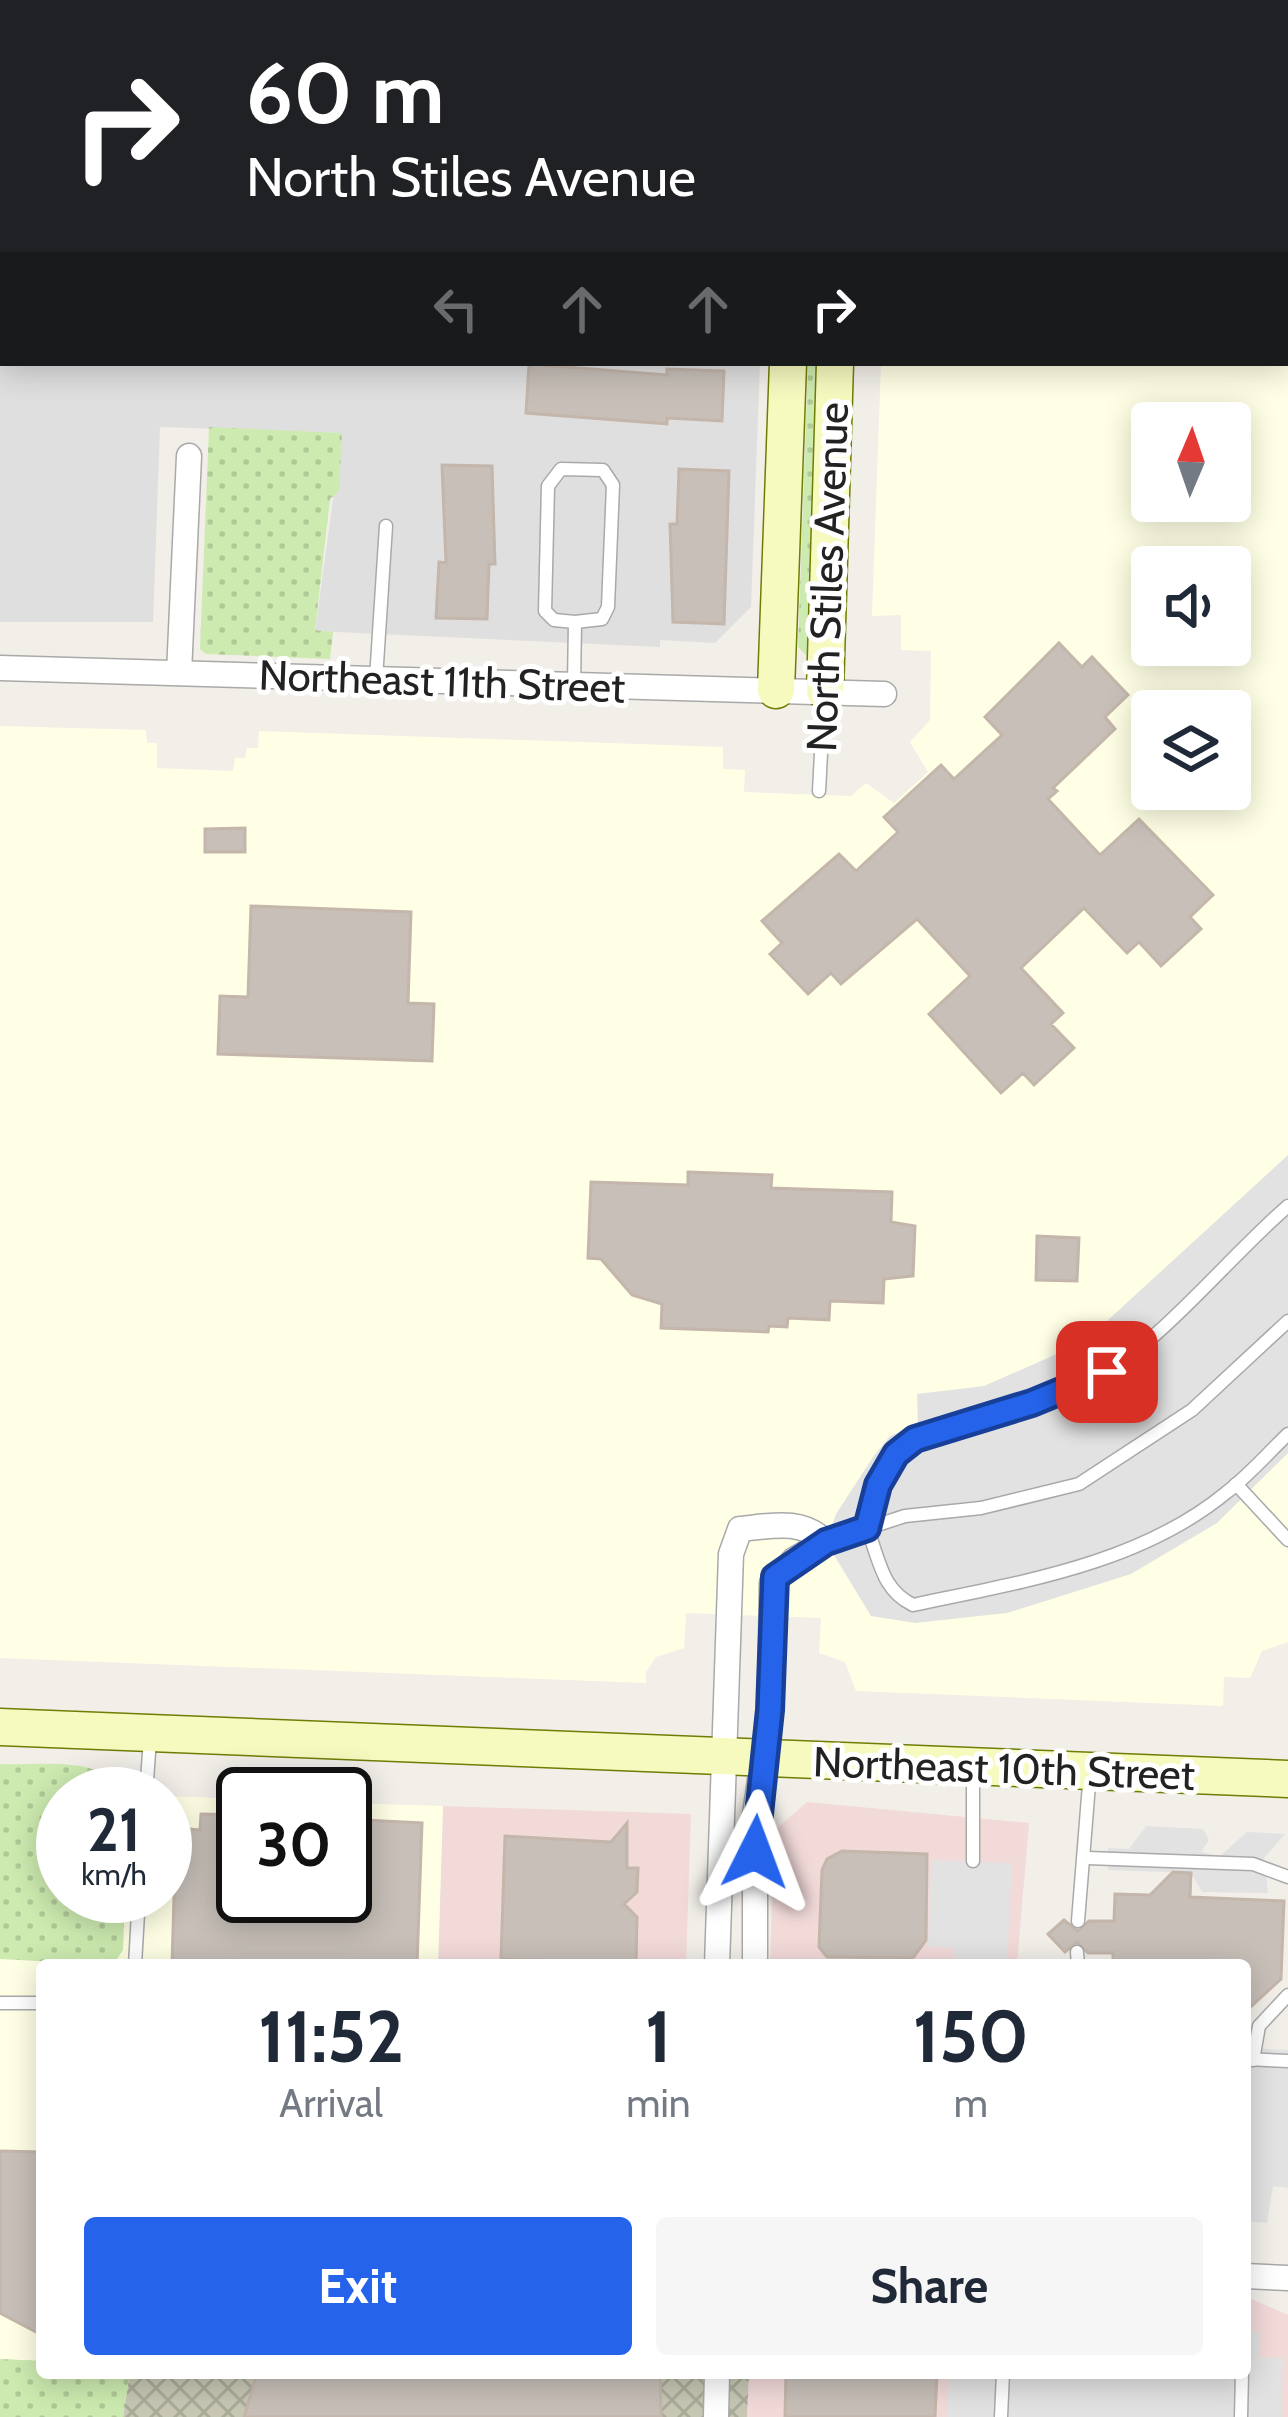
<!DOCTYPE html>
<html lang="en">
<head>
<meta charset="utf-8">
<style>
	body { margin:0; font-family:Cabin,sans-serif; background:#f6f6f7; color:#1f2937; height:100vh; display:flex; flex-direction:column; font-size:45px; white-space:nowrap }
	* { box-sizing:border-box; margin:0 }
	p { font-size:39px; color:#747a83 }
	.icon { flex:none; width:66px; height:66px; fill:none; stroke:currentColor; stroke-width:2; stroke-linecap:round; stroke-linejoin:round }
	.map { position:relative; flex:1; overflow:hidden }
	.side { position:absolute; left:36px; top:1959px; width:1215px; height:420px; display:flex; flex-direction:column; background:#fff; border-radius:12px; box-shadow:0 6px 30px #0003 }
	.side>* { flex:none }
	.hud { position:absolute; left:0px; top:0px; width:1290px; height:366px; box-shadow:0 6px 30px #0003; background:#202124; color:#fff; overflow:hidden }
	.needle { width:78px; rotate:2deg }
	.buttons { position:absolute; left:1131px; top:402px; display:grid; gap:24px }
	.buttons a { display:grid; place-items:center; width:120px; height:120px; border-radius:12px; background:#fff; box-shadow:0 6px 30px #0003; font-size:60px }
	.speed { position:absolute; left:36px; top:1767px; display:flex; gap:24px; font-size:60px; font-weight:700; text-align:center }
	.speed>* { display:grid; place-content:center; width:156px; height:156px; border-radius:50%; background:#fff; box-shadow:0 6px 30px #0003; line-height:1 }
	.speed small { font-size:30px; font-weight:400 }
	.speed .limit { border:6px solid #111; border-radius:18px; background:#fff; color:#111 }
	.pin { position:absolute; display:grid; place-items:center; width:102px; height:102px; color:#fff; margin:-51px; border-radius:24px; box-shadow:0 6px 18px #0006 }
	.me { position:absolute; width:132px; margin:-66px; rotate:3deg; stroke-linejoin:round; filter:drop-shadow(0 0 9px #0008) }
	.turn { display:flex; align-items:center; gap:42px; height:252px; padding:0 48px; font-size:54px }
	.turn .icon { width:156px; height:156px; stroke-width:2.5 }
	.turn b { display:block; font-size:84px; line-height:102px }
	.lanes { display:flex; align-items:center; height:114px; padding:0 48px; background:#0003; justify-content:center; gap:60px; direction:ltr }
	.lanes .off { opacity:.35 }
	.eta { display:flex; justify-content:space-evenly; align-items:center; height:204px; text-align:center }
	.eta b { font-size:72px; font-weight:700; line-height:84px }
	.primary-button { display:flex; gap:24px; margin-top:auto; padding:24px 48px }
	.primary-button a { flex:1; height:138px; border-radius:12px; background:#2563eb; color:#fff; font-size:48px; font-weight:700; line-height:138px; text-align:center }
	.primary-button a+a { background:#f6f6f7; color:#1f2937 }
	.map>svg:first-child { display:block }
	.residential { fill:#e0dfdf }
	.commercial { fill:#f2dad9 }
	.education { fill:#ffffe5; fill-rule:evenodd }
	.construction { fill:url(#construction-cross-hatch) }
	.grass { fill:url(#grass-dots) }
	.parking { fill:#e2e2e2 }
	.building { fill:#c7bfb8; stroke:#c4b6ab; stroke-width:3 }
	.lines { fill:none; stroke-linecap:round; stroke-linejoin:round }
	.lane-casing { stroke:#a9a9a9; stroke-width:15 }
	.street-casing { stroke:#a9a9a9; stroke-width:27 }
	.secondary-casing { stroke:#707d05; stroke-width:39 }
	.lane { stroke:#fff; stroke-width:12 }
	.street { stroke:#fff; stroke-width:24 }
	.secondary { stroke:#f7fabf; stroke-width:36 }
	.route-casing { stroke:#184099; stroke-width:30 }
	.route { stroke:#2563eb; stroke-width:21 }
	.labels { text-anchor:middle; stroke-width:10; stroke-linejoin:round; paint-order:stroke }
	.street-label { font-size:42px; fill:#222; stroke:#fff }
</style>
</head>
<body>
<div class="map">
<svg width="1288" height="2417" viewBox="0 0 1288 2417">
	<defs>
		<pattern id="construction-cross-hatch" width="8" height="8" patternUnits="userSpaceOnUse" patternTransform="scale(3)"><rect width="8" height="8" fill="#c7c7b4"/><path d="M0 0l8 8M0 8l8-8" fill="none" stroke="#abab9a"/></pattern>
		<pattern id="grass-dots" width="8" height="8" patternUnits="userSpaceOnUse" patternTransform="scale(3)"><rect width="8" height="8" fill="#cdebb0"/><path d="M2 2h.1M6 6h.1" fill="none" stroke="#b0c997" stroke-width="1.8" stroke-linecap="round"/></pattern>
	</defs>
	<rect width="100%" height="100%" fill="#f2efe9"/>
	<!-- residential -->
	<path class="residential" d="M 0,0 L 534,0 L 3,3 L 3,363 L 760,363 L 751,607 L 715,643 L 660,640 L 660,647 L 315,631 L 342,433 L 160,427 L 153,622 L 0,622 Z"/>
	<!-- commercial -->
	<g class="commercial">
		<path d="M 807,1802 L 1029,1823 L 1017,1965 L 770,1965 L 774,1831 Z"/>
		<path d="M 443,1806 L 691,1814 L 686,1965 L 438,1965 Z"/>
		<path d="M 1245,2296 L 1288,2315 L 1288,2417 L 747,2417 L 749,2373 L 1245,2373 Z"/>
	</g>
	<!-- education -->
	<g class="education">
		<path d="M 895,0 L 1288,0 L 1288,1642 L 1262,1651 L 1250,1678 L 1224,1677 L 1223,1706 L 856,1691 L 845,1662 L 819,1653 L 821,1618 L 686,1613 L 684,1648 L 656,1657 L 646,1672 L 646,1683 L 0,1658 L 0,726 L 146,730 L 147,743 L 157,743 L 157,768 L 233,771 L 235,758 L 245,758 L 247,748 L 258,748 L 259,731 L 723,747 L 723,769 L 745,770 L 744,792 L 851,796 L 866,783 L 894,803 L 928,772 L 910,742 L 930,720 L 931,651 L 901,650 L 901,615 L 872,616 L 881,363 L 1287,363 L 1287,3 ZM 1152,423 L 1230,423 L 1230,501 L 1152,501 ZM 1152,567 L 1230,567 L 1230,645 L 1152,645 ZM 1152,711 L 1230,711 L 1230,789 L 1152,789 Z"/>
		<path d="M 165,1796 L 243,1799 L 243,1896 L 345,1896 L 345,1803 L 443,1806 L 438,1965 L 42,1965 L 42,2361 L 0,2359 L 0,1834 L 63,1896 L 165,1896 Z"/>
	</g>
	<!-- construction -->
	<path class="construction" d="M 130,2373 L 749,2373 L 747,2417 L 123,2417 Z"/>
	<!-- grass -->
	<g class="grass">
		<path d="M 808,363 L 821,363 L 807,656 L 798,647 Z"/>
		<path d="M 209,427 L 342,433 L 339,491 L 330,499 L 315,630 L 333,632 L 330,659 L 206,654 L 200,649 Z"/>
		<path d="M 0,1764 C 39,1766 104,1754 125,1794 L 63,1794 L 63,1896 L 125,1896 L 123,1950 L 113,1965 L 0,1959 Z"/>
		<path d="M 0,2359 L 42,2361 L 42,2373 L 130,2373 L 123,2417 L 0,2417 Z"/>
	</g>
	<!-- parking -->
	<g class="parking">
		<path d="M 1288,1155 L 1288,1453 L 1217,1523 L 1131,1574 L 1007,1613 L 915,1623 L 871,1616 L 826,1542 L 836,1514 L 873,1457 L 890,1436 L 918,1424 L 917,1394 L 984,1386 L 1084,1342 Z"/>
		<path d="M 1146,1826 L 1203,1829 L 1209,1840 L 1201,1852 L 1220,1856 L 1247,1832 L 1285,1834 L 1264,1858 L 1268,1893 L 1202,1892 L 1191,1873 L 1108,1870 L 1108,1848 L 1129,1849 Z"/>
		<path d="M 931,1860 L 1012,1863 L 1007,1965 L 953,1965 L 953,1948 L 928,1947 Z"/>
		<path d="M 1245,2048 L 1288,2050 L 1288,2188 L 1273,2186 L 1267,2223 L 1245,2221 Z"/>
		<path d="M 1245,2331 L 1260,2332 L 1260,2357 L 1283,2358 L 1281,2417 L 947,2417 L 949,2373 L 1245,2373 Z"/>
	</g>
	<!-- building -->
	<g class="building">
		<path d="M 529,364 L 667,375 L 667,369 L 724,371 L 722,421 L 667,418 L 667,424 L 526,413 Z"/>
		<path d="M 442,465 L 492,466 L 495,564 L 489,564 L 487,619 L 436,618 L 439,562 L 446,563 Z"/>
		<path d="M 679,469 L 729,471 L 724,624 L 673,622 L 670,524 L 677,524 Z"/>
		<path d="M 1059,643 L 1082,667 L 1092,657 L 1128,695 L 1105,717 L 1115,729 L 1053,788 L 1057,791 L 1048,799 L 1100,855 L 1139,819 L 1213,895 L 1190,917 L 1201,929 L 1161,966 L 1139,942 L 1127,953 L 1084,908 L 1021,968 L 1063,1013 L 1051,1024 L 1074,1048 L 1034,1085 L 1023,1073 L 1001,1093 L 929,1014 L 970,976 L 917,919 L 841,984 L 831,973 L 808,994 L 770,954 L 782,943 L 762,921 L 839,854 L 856,871 L 898,832 L 884,817 L 941,765 L 954,779 L 1002,735 L 985,717 Z"/>
		<path d="M 245,828 L 245,852 L 205,852 L 205,829 Z"/>
		<path d="M 251,906 L 411,912 L 408,1003 L 434,1004 L 432,1061 L 218,1054 L 220,996 L 248,997 Z"/>
		<path d="M 688,1172 L 772,1175 L 771,1188 L 892,1192 L 891,1222 L 915,1226 L 913,1276 L 884,1279 L 883,1303 L 830,1301 L 829,1320 L 788,1318 L 787,1327 L 769,1326 L 768,1332 L 661,1328 L 662,1304 L 632,1295 L 601,1259 L 588,1258 L 591,1182 L 688,1185 Z"/>
		<path d="M 1037,1236 L 1079,1238 L 1077,1281 L 1036,1280 Z"/>
		<path d="M 201,1814 L 243,1815 L 243,1896 L 345,1896 L 345,1819 L 422,1823 L 417,1965 L 172,1965 L 176,1828 L 200,1830 Z"/>
		<path d="M 627,1823 L 627,1868 L 638,1868 L 637,1892 L 624,1904 L 637,1917 L 636,1965 L 532,1965 L 537,1960 L 501,1959 L 505,1836 L 611,1842 Z"/>
		<path d="M 842,1851 L 927,1854 L 926,1940 L 913,1958 L 827,1957 L 819,1947 L 822,1870 L 827,1859 Z"/>
		<path d="M 1173,1872 L 1191,1873 L 1190,1897 L 1284,1901 L 1281,1979 L 1245,2012 L 1245,1965 L 1113,1965 L 1113,1953 L 1088,1953 L 1077,1942 L 1065,1952 L 1048,1934 L 1064,1920 L 1078,1931 L 1089,1921 L 1114,1921 L 1115,1894 L 1150,1895 Z"/>
		<path d="M 0,2151 L 42,2152 L 42,2335 L 0,2313 Z"/>
		<path d="M 257,2373 L 660,2373 L 661,2417 L 244,2417 Z"/>
		<path d="M 786,2373 L 937,2373 L 935,2417 L 785,2417 Z"/>
	</g>
	<g class="lines">
		<!-- lane casing -->
		<g class="lane-casing">
			<g id="lane">
				<path d="M 223,3 L 223,0"/>
				<path d="M 376,679 L 386,526"/>
				<path d="M 574,685 L 575,622 L 554,620 L 545,611 L 548,486 L 561,469 L 603,470 L 613,485 L 608,607 L 602,619 L 575,622"/>
				<path d="M 819,791 L 824,697"/>
				<path d="M 1288,1206 C 1232,1254 1167,1335 1106,1372 C 1031,1418 898,1405 873,1504 C 870,1518 866,1526 871,1539 C 881,1568 885,1591 913,1605 C 1021,1582 1140,1564 1227,1492 C 1249,1475 1268,1453 1288,1434"/>
				<path d="M 1236,1484 L 1288,1540"/>
				<path d="M 825,1542 L 905,1516 L 981,1508 L 1079,1484 L 1192,1410 L 1288,1321"/>
				<path d="M 973,1773 L 973,1861"/>
				<path d="M 146,1794 L 150,1739"/>
				<path d="M 1087,1858 L 1253,1864 L 1288,1877"/>
				<path d="M 1078,1921 L 1090,1772"/>
				<path d="M 1077,1952 L 1078,1965"/>
				<path d="M 135,1965 L 139,1896"/>
				<path d="M 0,2003 L 42,2003"/>
				<path d="M 1246,2059 L 1288,2061"/>
				<path d="M 1253,2060 L 1259,2026 L 1288,1995"/>
				<path d="M 1001,2417 L 1003,2373"/>
				<path d="M 1241,2417 L 1242,2373"/>
			</g>
		</g>
		<!-- street casing -->
		<g class="street-casing">
			<g id="street">
				<path d="M 0,668 L 884,694"/>
				<path d="M 179,673 L 189,456"/>
				<path d="M 717,1965 L 731,1554 L 740,1529 C 771,1526 802,1518 825,1542 L 794,1560 L 772,1583 L 770,1710 L 755,1815 L 755,1965"/>
				<path d="M 1245,2276 L 1288,2278"/>
				<path d="M 716,2417 L 717,2373"/>
			</g>
		</g>
		<!-- secondary casing -->
		<g class="secondary-casing">
			<g id="secondary">
				<path d="M 800,3 L 800,0"/>
				<path d="M 850,3 L 850,0"/>
				<path d="M 776,690 L 788,363"/>
				<path d="M 825,691 L 835,363"/>
				<path d="M 0,1727 L 1288,1779"/>
			</g>
		</g>
		<!-- lane -->
		<use href="#lane" class="lane"/>
		<!-- street -->
		<use href="#street" class="street"/>
		<!-- secondary -->
		<use href="#secondary" class="secondary"/>
	</g>
	<g class="lines">
		<!-- route casing -->
		<g class="route-casing">
			<path id="route" d="M 755,1852 L 770,1710 L 775,1577 L 826,1542 L 867,1528 L 878,1485 L 896,1454 L 915,1439 L 1032,1403 L 1107,1372"/>
		</g>
		<!-- route -->
		<use href="#route" class="route"/>
	</g>
	<g class="labels">
		<!-- street labels -->
		<g class="street-label">
			<text transform="translate(827 577) rotate(-88)" y="15">North Stiles Avenue</text>
			<text transform="translate(442 681) rotate(2)" y="15">Northeast 11th Street</text>
			<text transform="translate(1004 1768) rotate(2)" y="15">Northeast 10th Street</text>
		</g>
	</g>
</svg>
<div class="buttons">
<a><svg class="needle" viewBox="-14 -14 28 28"><path d="M0-13l5 13h-10z" fill="#e53935"/><path d="M0 13l5-13h-10z" fill="#747a83"/></svg></a>
<a><svg class="icon" aria-label="sound" viewBox="0 0 24 24"><path d="M4 9h4l5-4v14l-5-4H4zM17 9q2 3 0 6"/></svg></a>
<a><svg class="icon" aria-label="layers" viewBox="0 0 24 24"><path d="M12 4l9 5-9 5-9-5zM3 14l9 5 9-5"/></svg></a>
</div>
<div class="speed"><div>21<small>km/h</small></div><div class="limit">30</div></div>
<div class="pin" style="left:1107px;top:1372px;background:#d93025"><svg class="icon" aria-label="arrive" viewBox="0 0 24 24"><path d="M6 21V4h12l-3 4 3 4H6"/></svg></div>
<svg class="me" style="left:755px;top:1852px" viewBox="-20 -20 40 40"><path d="M0-17L14 15 0 8-14 15z" fill="#2563eb" stroke="#fff" stroke-width="4"/></svg>
<div class="hud">
<div class="turn"><svg class="icon" aria-label="right" viewBox="0 0 24 24"><path d="M7 20v-9h11M14 6l5 5-5 5"/></svg><div><b>60 m</b>North Stiles Avenue</div></div>
<div class="lanes"><svg class="icon off" aria-label="left" viewBox="0 0 24 24"><path d="M17 20v-9H6M10 6l-5 5 5 5"/></svg><svg class="icon off" aria-label="ahead" viewBox="0 0 24 24"><path d="M12 20V5M6 11l6-6 6 6"/></svg><svg class="icon off" aria-label="ahead" viewBox="0 0 24 24"><path d="M12 20V5M6 11l6-6 6 6"/></svg><svg class="icon" aria-label="right" viewBox="0 0 24 24"><path d="M7 20v-9h11M14 6l5 5-5 5"/></svg></div>
</div>
<section class="side">
<div class="eta">
<div><b>11:52</b><p>Arrival</p></div>
<div><b>1</b><p>min</p></div>
<div><b>150</b><p>m</p></div>
</div>
<div class="primary-button"><a>Exit</a><a>Share</a></div>
</section>
</div>
</body>
</html>
